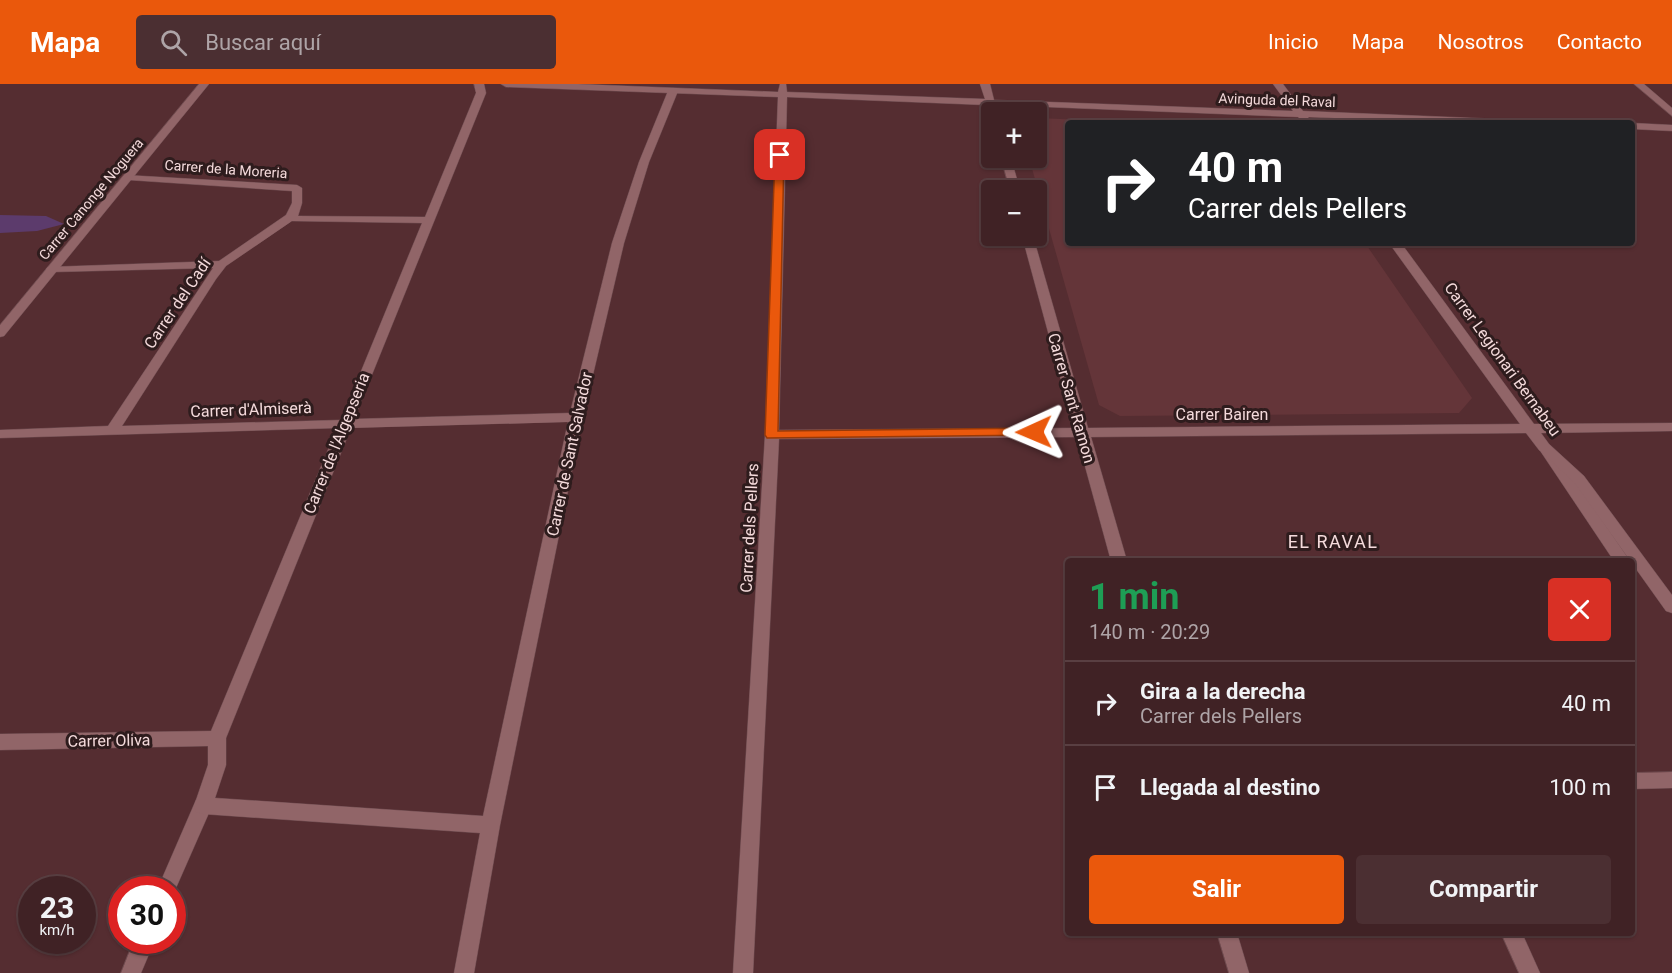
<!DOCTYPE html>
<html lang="es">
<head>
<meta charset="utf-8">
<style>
	body { margin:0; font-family:Roboto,sans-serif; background:#4b2f32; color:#f1f3f6; height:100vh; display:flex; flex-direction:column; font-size:22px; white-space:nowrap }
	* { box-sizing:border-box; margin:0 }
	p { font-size:20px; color:#aea4a7 }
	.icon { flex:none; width:33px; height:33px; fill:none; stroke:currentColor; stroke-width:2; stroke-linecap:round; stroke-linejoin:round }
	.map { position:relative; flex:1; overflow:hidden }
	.details { position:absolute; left:1065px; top:474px; width:570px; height:378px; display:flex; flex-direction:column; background:#402225; border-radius:6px; box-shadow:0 2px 4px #0004,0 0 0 2px #593f42 }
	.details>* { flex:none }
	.hud { position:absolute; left:1065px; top:36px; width:570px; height:126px; border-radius:6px; box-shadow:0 2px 4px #0004,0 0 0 2px #593f42; background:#202124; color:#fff; overflow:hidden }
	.controls { position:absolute; left:981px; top:18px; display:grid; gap:12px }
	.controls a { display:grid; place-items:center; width:66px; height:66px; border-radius:6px; background:#402225; box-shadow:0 2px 4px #0004,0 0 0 2px #593f42; font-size:30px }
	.speed { position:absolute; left:18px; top:792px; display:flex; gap:12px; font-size:30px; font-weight:700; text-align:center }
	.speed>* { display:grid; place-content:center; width:78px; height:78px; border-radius:50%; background:#402225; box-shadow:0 2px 4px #0004,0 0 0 2px #593f42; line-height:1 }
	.speed small { font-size:15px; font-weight:400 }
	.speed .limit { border:9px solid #d22; background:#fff; color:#111 }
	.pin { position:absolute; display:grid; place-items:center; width:51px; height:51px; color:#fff; margin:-26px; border-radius:12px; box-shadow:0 3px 9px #0006 }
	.me { position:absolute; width:66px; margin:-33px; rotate:269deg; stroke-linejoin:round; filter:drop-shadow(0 0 4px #0008) }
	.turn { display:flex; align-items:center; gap:21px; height:126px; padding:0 24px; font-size:27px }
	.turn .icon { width:78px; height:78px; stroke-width:2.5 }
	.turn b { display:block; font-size:42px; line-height:51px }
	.round { display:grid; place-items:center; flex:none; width:63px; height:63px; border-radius:6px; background:#4b2f32 }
	.headline { display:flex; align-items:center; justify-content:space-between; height:102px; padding:0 24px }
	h1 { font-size:36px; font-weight:700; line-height:45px; color:#1e9e55 }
	.action { display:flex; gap:12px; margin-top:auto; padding:12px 24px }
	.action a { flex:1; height:69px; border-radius:6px; background:#ea580c; color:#fff; font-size:24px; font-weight:700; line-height:69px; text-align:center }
	.action a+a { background:#4b2f32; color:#f1f3f6 }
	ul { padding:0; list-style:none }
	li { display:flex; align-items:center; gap:18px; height:84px; padding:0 24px; border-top:2px solid #593f42 }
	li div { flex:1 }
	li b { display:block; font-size:22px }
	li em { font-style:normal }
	header { display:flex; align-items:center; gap:36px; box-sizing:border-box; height:84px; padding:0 30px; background:#ea580c; color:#fff }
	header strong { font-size:28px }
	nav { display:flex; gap:33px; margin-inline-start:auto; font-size:21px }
	.search { width:420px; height:54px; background:#4b2f32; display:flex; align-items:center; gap:15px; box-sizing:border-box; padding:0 21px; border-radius:6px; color:#aea4a7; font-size:22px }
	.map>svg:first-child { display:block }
	.built { fill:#643539 }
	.green { fill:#5c3b6c }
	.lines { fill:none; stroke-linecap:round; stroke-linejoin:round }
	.service-casing { stroke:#6d4b4f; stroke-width:1 }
	.pedestrian-casing { stroke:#6d4b4f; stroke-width:1 }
	.minor-casing { stroke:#6d4b4f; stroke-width:1 }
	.service { fill:#916568; fill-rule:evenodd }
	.pedestrian { fill:#916568; fill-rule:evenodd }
	.minor { fill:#916568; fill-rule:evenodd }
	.route { fill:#ea580c; stroke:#983908; stroke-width:1.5 }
	.labels { text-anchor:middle; stroke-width:6; stroke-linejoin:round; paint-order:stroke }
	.far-street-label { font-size:14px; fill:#f4dadb; stroke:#2e1c1d }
	.street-label { font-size:16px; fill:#f4dadb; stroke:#2e1c1d }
	.neighbourhood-label { font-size:18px; letter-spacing:1.5px; fill:#f4dadb; stroke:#2e1c1d }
</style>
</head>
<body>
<header>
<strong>Mapa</strong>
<div class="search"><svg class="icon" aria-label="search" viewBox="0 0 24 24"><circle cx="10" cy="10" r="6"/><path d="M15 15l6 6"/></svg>Buscar aquí</div>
<nav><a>Inicio</a><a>Mapa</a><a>Nosotros</a><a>Contacto</a></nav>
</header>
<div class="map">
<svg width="1672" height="889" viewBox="0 0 1672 889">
	<rect width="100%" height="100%" fill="#552d31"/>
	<!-- built -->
	<path class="built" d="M 1037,34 L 1157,39 L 1068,39 L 1068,159 L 1365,159 L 1472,314 L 1459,329 L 1120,332 L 1099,321 L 1029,74 L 1036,74 Z"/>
	<!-- green -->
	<path class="green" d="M 0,131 L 46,132 L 64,140 L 37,147 L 0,149 Z"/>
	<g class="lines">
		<!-- service casing -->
		<g class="service-casing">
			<g id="service">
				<path d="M 1548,363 L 1553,365 L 1630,477 L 1614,477 L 1541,368 Z"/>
				<path d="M 203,714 L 210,716 L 212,722 L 172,813 L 172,806 L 157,806 L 196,716 Z"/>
				<path d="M 134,856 L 155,856 L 141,889 L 121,889 Z"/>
			</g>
		</g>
		<!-- pedestrian casing -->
		<g class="pedestrian-casing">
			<path id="pedestrian" d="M 474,0 L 484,0 L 486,9 L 354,335 L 570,329 L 612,159 L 639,78 L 668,7 L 673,4 L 678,7 L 649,78 L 624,159 L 583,333 L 500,741 L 474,889 L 454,889 L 480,749 L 203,730 L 196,728 L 194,722 L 208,681 L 208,662 L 0,666 L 0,650 L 211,647 L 337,344 L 0,354 L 0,346 L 108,342 L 213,184 L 52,188 L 46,185 L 48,183 L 219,177 L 286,131 L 292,119 L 292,107 L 129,96 L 124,93 L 125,91 L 297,101 L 302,104 L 302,119 L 298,132 L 425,133 L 476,9 ZM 292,137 L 422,139 L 341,336 L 122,342 L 216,195 L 226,182 ZM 568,338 L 483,732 L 215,714 L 226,681 L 226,654 L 351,344 Z"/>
		</g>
		<!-- minor casing -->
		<g class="minor-casing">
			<g id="minor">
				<path d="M 199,0 L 209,0 L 4,252 L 0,253 L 0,241 Z"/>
				<path d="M 501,0 L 578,0 L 778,8 L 780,0 L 786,0 L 787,8 L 985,15 L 980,0 L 990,0 L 994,16 L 1293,27 L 1273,0 L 1283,0 L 1303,27 L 1545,37 L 1547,39 L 1466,39 L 1308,33 L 1310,36 L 1305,39 L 1298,33 L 996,21 L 998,28 L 992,28 L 992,30 L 986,21 L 787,13 L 779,346 L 1074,344 L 1022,152 L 1033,152 L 1088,344 L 1520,340 L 1389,159 L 1401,159 L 1534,340 L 1672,339 L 1672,347 L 1541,349 L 1549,360 L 1584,392 L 1672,511 L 1672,529 L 1666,527 L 1574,398 L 1539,366 L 1526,349 L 1091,353 L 1127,477 L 1111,477 L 1077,353 L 779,355 L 753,889 L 733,889 L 765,351 L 778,13 L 506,3 Z"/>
				<path d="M 1634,0 L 1644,0 L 1672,24 L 1672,32 Z"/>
				<path d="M 1632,39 L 1672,41 L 1672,47 L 1632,45 Z"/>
				<path d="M 1001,74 L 1011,74 L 1020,106 L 1010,106 Z"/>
				<path d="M 1672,688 L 1672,704 L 1632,705 L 1632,689 Z"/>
				<path d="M 1217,849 L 1237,849 L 1249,889 L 1229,889 Z"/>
				<path d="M 1501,849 L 1522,849 L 1540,889 L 1519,889 Z"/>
			</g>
		</g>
		<!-- service -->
		<use href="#service" class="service"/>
		<!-- pedestrian -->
		<use href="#pedestrian" class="pedestrian"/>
		<!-- minor -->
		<use href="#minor" class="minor"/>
	</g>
	<!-- route -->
	<path class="route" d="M 780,68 L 784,71 L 778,347 L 1034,344 L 1040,348 L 1038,351 L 767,354 L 765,351 L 775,71 Z"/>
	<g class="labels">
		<!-- far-street labels -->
		<g class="far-street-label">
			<text transform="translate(1277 16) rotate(2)" y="5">Avinguda del Raval</text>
			<text transform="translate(226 85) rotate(4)" y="5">Carrer de la Moreria</text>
			<text transform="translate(91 115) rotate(-50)" y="5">Carrer Canonge Noguera</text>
		</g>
		<!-- street labels -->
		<g class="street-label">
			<text transform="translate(177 219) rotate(-56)" y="6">Carrer del Cadí</text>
			<text transform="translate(1503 275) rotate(54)" y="6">Carrer Legionari Bernabeu</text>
			<text transform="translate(1072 314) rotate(74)" y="6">Carrer Sant Ramon</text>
			<text transform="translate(251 325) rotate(-2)" y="6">Carrer d'Almiserà</text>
			<text x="1222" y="336">Carrer Bairen</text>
			<text transform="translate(336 359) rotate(-68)" y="6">Carrer de l'Algepseria</text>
			<text transform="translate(569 370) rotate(-78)" y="6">Carrer de Sant Salvador</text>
			<text transform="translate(749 444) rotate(-87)" y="6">Carrer dels Pellers</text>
			<text transform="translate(109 656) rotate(-1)" y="6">Carrer Oliva</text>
		</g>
		<!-- neighbourhood labels -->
		<g class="neighbourhood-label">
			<text x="1333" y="464">EL RAVAL</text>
		</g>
	</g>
</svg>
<div class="controls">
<a>+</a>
<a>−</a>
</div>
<div class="speed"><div>23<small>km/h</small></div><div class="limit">30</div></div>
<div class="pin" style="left:780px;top:71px;background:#d93025"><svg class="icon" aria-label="arrive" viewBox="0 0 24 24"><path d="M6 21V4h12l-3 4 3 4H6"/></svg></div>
<svg class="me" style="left:1034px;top:348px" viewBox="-20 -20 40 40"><path d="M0-17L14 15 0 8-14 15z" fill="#ea580c" stroke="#fff" stroke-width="4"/></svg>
<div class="hud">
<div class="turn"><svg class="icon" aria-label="right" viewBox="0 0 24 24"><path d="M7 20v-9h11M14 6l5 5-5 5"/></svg><div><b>40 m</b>Carrer dels Pellers</div></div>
</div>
<section class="details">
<div class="headline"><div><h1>1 min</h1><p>140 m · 20:29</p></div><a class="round" style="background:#d93025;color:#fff"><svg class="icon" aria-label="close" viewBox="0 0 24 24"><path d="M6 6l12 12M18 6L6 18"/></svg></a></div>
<ul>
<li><svg class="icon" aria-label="right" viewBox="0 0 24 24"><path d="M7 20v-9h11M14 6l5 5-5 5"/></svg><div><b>Gira a la derecha</b><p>Carrer dels Pellers</p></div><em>40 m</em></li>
<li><svg class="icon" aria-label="arrive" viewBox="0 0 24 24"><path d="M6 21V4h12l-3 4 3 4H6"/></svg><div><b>Llegada al destino</b></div><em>100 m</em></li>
</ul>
<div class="action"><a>Salir</a><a>Compartir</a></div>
</section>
</div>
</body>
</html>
